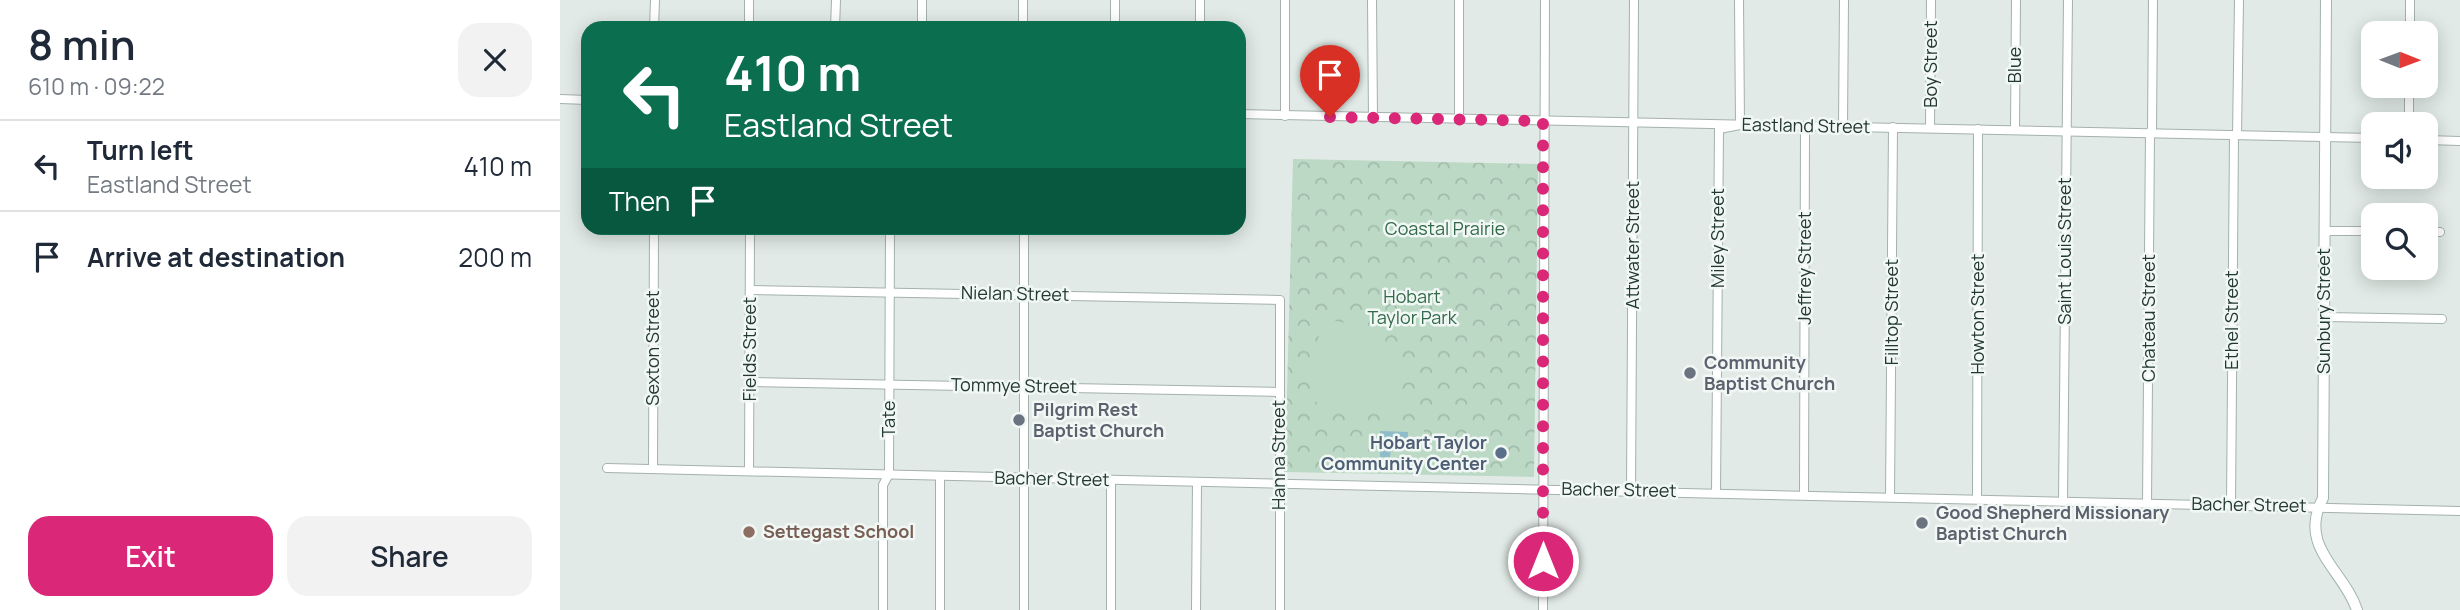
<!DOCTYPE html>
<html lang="en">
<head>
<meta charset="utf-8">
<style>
	body { margin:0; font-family:Manrope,sans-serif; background:#f2f2f3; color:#1f2937; height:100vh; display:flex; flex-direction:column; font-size:26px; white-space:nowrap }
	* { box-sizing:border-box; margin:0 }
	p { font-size:23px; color:#747a83 }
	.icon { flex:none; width:38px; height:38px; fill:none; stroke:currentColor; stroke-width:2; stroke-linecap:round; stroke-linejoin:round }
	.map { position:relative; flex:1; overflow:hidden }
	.sheet { display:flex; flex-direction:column; background:#fff; width:560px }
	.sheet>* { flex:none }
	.hud { position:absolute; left:21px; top:21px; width:665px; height:214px; border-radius:21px; box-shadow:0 4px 18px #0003; background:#0b6e4f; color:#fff; overflow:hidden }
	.needle { width:46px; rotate:91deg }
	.controls { position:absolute; left:1801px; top:21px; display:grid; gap:14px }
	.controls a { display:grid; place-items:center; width:77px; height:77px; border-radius:14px; background:#fff; box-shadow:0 4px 18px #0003; font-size:35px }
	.pin { position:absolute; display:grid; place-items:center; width:60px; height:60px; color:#fff; margin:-72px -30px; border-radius:50% 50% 50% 0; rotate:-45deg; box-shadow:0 0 7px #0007 }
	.pin .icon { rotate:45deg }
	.me { position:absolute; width:77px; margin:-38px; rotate:0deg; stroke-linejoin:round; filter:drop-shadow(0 0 5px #0008) }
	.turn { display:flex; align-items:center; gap:24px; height:147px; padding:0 28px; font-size:32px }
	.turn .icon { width:91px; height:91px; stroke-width:2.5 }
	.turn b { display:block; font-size:49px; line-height:60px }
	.then { display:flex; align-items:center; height:66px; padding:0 28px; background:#0003; gap:14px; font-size:26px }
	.round { display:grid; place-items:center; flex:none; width:74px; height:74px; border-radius:21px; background:#f2f2f3 }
	.head { display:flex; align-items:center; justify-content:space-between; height:119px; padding:0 28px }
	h1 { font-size:42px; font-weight:600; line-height:52px }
	.button { display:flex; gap:14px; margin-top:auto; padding:14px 28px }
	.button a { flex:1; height:80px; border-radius:21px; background:#db2777; color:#fff; font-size:28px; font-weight:600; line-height:80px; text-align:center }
	.button a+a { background:#f2f2f3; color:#1f2937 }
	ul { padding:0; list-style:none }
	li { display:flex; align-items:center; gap:21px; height:91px; padding:0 28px; border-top:2px solid #e0e1e3 }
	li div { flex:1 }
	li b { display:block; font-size:26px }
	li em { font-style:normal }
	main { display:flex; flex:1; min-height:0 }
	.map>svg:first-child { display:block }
	.park { fill:url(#park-crowns) }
	.pitch { fill:#bcd9c5 }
	.water { fill:#8ebdc9 }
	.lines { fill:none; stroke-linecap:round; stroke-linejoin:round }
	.street-casing { stroke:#a4b1ad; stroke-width:10 }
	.secondary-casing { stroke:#a1b4ae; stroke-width:12 }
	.street { stroke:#fff; stroke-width:8 }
	.secondary { stroke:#fff; stroke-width:10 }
	.route { stroke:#db2777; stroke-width:12; stroke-dasharray:0 21.6 }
	.worship-dot { fill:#6b7280; stroke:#f1f7f4; stroke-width:2.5 }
	.service-dot { fill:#5c6f8a; stroke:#f1f7f4; stroke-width:2.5 }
	.education-dot { fill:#8d6e63; stroke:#f1f7f4; stroke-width:2.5 }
	.labels { text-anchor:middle; stroke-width:5; stroke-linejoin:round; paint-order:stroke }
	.street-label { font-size:18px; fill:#233833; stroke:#f1f7f4 }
	.park-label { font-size:18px; fill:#326a4a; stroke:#f1f7f4 }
	.worship-label { font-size:18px; font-weight:bold; fill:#5b616d; stroke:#f1f7f4; text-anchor:start }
	.service-label { font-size:18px; font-weight:bold; fill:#4e5e75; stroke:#f1f7f4; text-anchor:end }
	.education-label { font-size:18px; font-weight:bold; fill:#785e54; stroke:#f1f7f4; text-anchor:start }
</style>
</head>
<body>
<main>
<section class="sheet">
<div class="head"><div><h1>8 min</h1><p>610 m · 09:22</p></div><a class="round"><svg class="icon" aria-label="close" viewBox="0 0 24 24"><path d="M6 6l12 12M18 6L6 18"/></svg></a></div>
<ul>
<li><svg class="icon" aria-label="left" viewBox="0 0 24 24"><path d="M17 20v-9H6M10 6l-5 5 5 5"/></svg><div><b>Turn left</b><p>Eastland Street</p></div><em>410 m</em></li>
<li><svg class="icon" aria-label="arrive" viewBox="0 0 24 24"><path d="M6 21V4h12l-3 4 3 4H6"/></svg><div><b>Arrive at destination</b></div><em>200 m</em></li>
</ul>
<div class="button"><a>Exit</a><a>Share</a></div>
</section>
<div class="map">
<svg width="1900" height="610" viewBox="0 0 1900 610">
	<defs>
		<pattern id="park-crowns" width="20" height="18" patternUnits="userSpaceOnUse" patternTransform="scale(1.75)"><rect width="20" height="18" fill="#bcd9c5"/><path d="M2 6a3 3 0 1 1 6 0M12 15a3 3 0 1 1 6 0" fill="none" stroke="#a1bbaa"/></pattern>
	</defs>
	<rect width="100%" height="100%" fill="#e1eae6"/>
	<!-- park -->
	<path class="park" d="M 733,159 L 978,164 L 974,477 L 725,472 Z"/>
	<!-- pitch -->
	<g class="pitch">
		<path d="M 761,318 L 806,327 L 837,364 L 842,408 L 762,408 L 751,396 Z"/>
		<path d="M 819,427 L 864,428 L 863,445 L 856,451 L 856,458 L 837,458 L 836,465 L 819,465 L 816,460 L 816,430 Z"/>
	</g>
	<!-- water -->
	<path class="water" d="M 820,431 L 848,432 L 848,447 L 831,447 L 830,457 L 820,457 Z"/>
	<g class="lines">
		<!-- street casing -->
		<g class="street-casing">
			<g id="street">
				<path d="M 189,0 L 189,28"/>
				<path d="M 362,0 L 362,28"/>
				<path d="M 463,0 L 463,28"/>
				<path d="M 555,0 L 555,28"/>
				<path d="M 725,0 L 725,116"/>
				<path d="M 812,0 L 813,118"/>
				<path d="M 899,0 L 899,119"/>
				<path d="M 94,28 L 95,0"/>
				<path d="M 275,28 L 276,0"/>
				<path d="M 640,28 L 640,0"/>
				<path d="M 1850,33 L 1850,0"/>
				<path d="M 0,99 L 28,100"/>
				<path d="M 679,114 L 1813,138"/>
				<path d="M 1849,124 L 1849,86"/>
				<path d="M 1283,126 L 1284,0"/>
				<path d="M 1370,128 L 1371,0"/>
				<path d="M 1455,130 L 1456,0"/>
				<path d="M 1592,132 L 1593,0"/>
				<path d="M 1677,135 L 1679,0"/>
				<path d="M 1866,140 L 1900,141"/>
				<path d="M 1764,231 L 1813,231"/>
				<path d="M 1866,232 L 1880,232"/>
				<path d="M 190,290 L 720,300 L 720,610"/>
				<path d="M 1765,317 L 1882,319"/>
				<path d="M 190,382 L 719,392"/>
				<path d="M 47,468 L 1900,511"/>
				<path d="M 93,469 L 94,228"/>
				<path d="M 189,471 L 190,228"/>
				<path d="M 1071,491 L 1074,0"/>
				<path d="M 1156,493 L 1159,129 L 1180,125 L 1179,0"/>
				<path d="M 1244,495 L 1245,126"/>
				<path d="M 1330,497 L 1333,127"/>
				<path d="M 1417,499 L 1418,129"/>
				<path d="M 1503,501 L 1508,0"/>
				<path d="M 1587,504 L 1590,132"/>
				<path d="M 1671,506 L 1674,135"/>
				<path d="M 323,610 L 323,485 L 329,474 L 330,228"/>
				<path d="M 380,610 L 380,476"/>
				<path d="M 464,610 L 464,228"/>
				<path d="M 551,610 L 551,480"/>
				<path d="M 636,610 L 637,482"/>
				<path d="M 983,610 L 985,0"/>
			</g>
		</g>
		<!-- secondary casing -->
		<g class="secondary-casing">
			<path id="secondary" d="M 1766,0 L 1763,498 C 1737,547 1784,570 1797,610"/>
		</g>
		<!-- street -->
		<use href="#street" class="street"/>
		<!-- secondary -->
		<use href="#secondary" class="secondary"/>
	</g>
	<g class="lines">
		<!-- route -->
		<path class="route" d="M 770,117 L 983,121 L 983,561"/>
	</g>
	<!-- markers -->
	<g class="worship-dot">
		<circle cx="1130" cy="373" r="7"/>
		<circle cx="459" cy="420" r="7"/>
		<circle cx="1362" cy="523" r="7"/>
	</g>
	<circle class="service-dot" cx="941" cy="453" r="7"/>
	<circle class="education-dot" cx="189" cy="532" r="7"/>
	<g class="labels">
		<!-- street labels -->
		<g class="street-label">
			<text transform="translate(1371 64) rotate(-90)" y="6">Boy Street</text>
			<text transform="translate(1455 65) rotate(-90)" y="6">Blue</text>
			<text transform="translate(1246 126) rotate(1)" y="6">Eastland Street</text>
			<text transform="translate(1158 238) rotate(-90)" y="6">Miley Street</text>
			<text transform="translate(1073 245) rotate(-90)" y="6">Attwater Street</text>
			<text transform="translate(1505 251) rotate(-90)" y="6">Saint Louis Street</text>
			<text transform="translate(1245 268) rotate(-90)" y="6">Jeffrey Street</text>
			<text transform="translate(455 294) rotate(1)" y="6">Nielan Street</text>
			<text transform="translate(1764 311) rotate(-90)" y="6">Sunbury Street</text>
			<text transform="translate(1332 312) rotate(-90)" y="6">Filltop Street</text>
			<text transform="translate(1418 314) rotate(-90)" y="6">Howton Street</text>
			<text transform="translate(1589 318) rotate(-90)" y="6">Chateau Street</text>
			<text transform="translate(1672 320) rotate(-90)" y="6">Ethel Street</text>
			<text transform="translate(93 348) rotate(-90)" y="6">Sexton Street</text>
			<text transform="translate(190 349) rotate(-90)" y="6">Fields Street</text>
			<text transform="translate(454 386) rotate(1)" y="6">Tommye Street</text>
			<text transform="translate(329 419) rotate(-90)" y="6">Tate</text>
			<text transform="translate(719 455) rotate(-90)" y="6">Hanna Street</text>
			<text transform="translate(492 479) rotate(1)" y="6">Bacher Street</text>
			<text transform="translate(1059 490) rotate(1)" y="6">Bacher Street</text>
			<text transform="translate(1689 505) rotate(1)" y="6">Bacher Street</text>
		</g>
		<!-- park labels -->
		<g class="park-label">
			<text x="885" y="235">Coastal Prairie</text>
			<text x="852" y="303">Hobart<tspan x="852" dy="21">Taylor Park</tspan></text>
		</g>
		<!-- worship labels -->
		<g class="worship-label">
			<text x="1144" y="369">Community<tspan x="1144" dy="21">Baptist Church</tspan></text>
			<text x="473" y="416">Pilgrim Rest<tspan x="473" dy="21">Baptist Church</tspan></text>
			<text x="1376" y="519">Good Shepherd Missionary<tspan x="1376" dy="21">Baptist Church</tspan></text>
		</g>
		<!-- service labels -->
		<g class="service-label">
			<text x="927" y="449">Hobart Taylor<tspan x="927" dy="21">Community Center</tspan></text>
		</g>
		<!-- education labels -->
		<g class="education-label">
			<text x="203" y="538">Settegast School</text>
		</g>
	</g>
</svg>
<div class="controls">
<a><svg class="needle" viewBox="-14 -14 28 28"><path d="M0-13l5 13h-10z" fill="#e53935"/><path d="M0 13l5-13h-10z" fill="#747a83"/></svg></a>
<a><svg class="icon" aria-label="sound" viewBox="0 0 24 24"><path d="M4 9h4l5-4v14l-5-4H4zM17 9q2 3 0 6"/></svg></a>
<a><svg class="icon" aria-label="search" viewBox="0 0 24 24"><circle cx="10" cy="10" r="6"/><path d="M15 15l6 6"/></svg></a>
</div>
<div class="pin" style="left:770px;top:117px;background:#d93025"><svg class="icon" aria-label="arrive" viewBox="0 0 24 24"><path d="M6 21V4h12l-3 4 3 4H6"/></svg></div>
<svg class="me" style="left:983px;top:561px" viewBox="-20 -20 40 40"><circle r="17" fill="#db2777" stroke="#fff" stroke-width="3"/><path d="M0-11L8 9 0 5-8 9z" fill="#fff"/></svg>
<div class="hud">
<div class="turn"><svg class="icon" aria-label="left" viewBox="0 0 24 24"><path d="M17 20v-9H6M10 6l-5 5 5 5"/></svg><div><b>410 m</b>Eastland Street</div></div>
<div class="then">Then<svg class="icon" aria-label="arrive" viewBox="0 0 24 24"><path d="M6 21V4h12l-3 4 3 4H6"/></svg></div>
</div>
</div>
</main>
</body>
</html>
